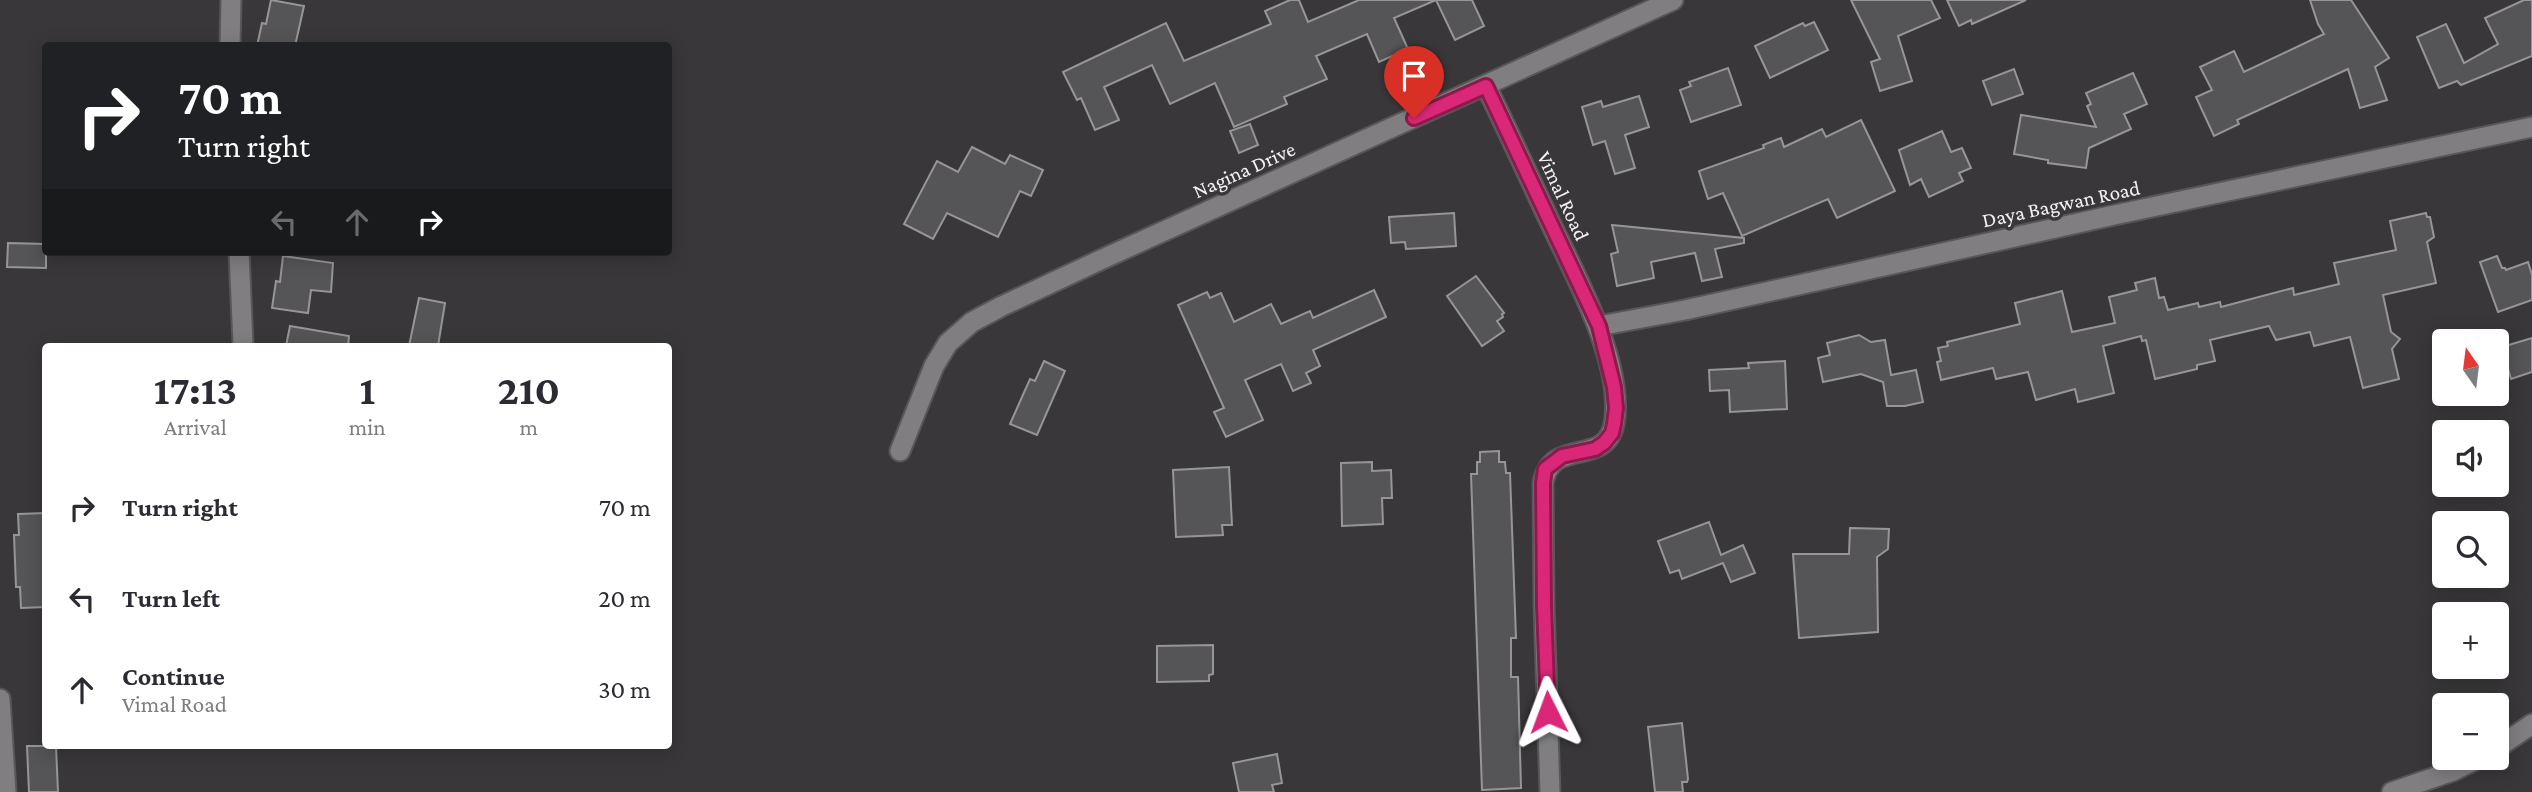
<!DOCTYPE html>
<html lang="en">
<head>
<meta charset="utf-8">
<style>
	body { margin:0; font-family:"Crimson Pro",serif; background:#f2f2f3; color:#2b2b33; height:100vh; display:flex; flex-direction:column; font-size:26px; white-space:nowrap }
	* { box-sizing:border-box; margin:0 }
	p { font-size:23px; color:#7c7c81 }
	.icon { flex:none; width:38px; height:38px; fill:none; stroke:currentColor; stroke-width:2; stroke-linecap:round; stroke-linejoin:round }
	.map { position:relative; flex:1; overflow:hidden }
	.side { position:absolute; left:42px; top:343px; width:630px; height:406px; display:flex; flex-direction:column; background:#fff; border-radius:7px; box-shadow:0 4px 18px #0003 }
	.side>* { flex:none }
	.banner { position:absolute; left:42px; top:42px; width:630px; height:214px; border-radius:7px; box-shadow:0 4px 18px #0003; background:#202124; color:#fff; overflow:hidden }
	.needle { width:46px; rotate:346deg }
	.buttons { position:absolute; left:2432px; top:329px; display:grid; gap:14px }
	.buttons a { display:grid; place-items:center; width:77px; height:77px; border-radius:7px; background:#fff; box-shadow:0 4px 18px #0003; font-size:35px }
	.pin { position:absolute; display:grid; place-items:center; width:60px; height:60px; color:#fff; margin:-72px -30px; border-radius:50% 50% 50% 0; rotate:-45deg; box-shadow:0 0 7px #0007 }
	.pin .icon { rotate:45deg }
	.me { position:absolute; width:77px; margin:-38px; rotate:357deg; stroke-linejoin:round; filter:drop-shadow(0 0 5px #0008) }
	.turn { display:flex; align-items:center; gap:24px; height:147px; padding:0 21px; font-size:32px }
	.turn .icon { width:91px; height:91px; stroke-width:2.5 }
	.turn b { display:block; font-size:49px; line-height:60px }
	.lanes { display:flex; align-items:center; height:66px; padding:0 21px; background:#0003; justify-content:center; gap:35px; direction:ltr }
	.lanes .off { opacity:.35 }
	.eta { display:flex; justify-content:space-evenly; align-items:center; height:119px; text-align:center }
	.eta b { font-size:42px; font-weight:700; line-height:49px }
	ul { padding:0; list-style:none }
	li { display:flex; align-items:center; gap:21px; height:91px; padding:0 21px }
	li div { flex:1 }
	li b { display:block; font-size:26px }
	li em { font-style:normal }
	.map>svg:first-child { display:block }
	.building { fill:#555456; stroke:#979598; stroke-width:2 }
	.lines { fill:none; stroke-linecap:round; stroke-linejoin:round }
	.minor-casing { stroke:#575658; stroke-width:23 }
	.minor { stroke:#807e81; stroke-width:19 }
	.route-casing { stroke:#8e194d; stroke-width:18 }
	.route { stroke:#db2777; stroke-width:12 }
	.labels { text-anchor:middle; stroke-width:7; stroke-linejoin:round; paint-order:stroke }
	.street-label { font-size:21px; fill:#f4f3f4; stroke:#39373a }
</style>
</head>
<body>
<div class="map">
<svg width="2532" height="792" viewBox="0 0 2532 792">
	<rect width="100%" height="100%" fill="#39373a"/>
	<!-- building -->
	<g class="building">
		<path d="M 271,0 L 304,6 L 295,46 L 257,46 L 262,23 L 266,24 Z"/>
		<path d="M 1290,0 L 1299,0 L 1308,22 L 1359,0 L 1436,0 L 1394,18 L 1408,49 L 1379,62 L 1367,34 L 1316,56 L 1327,79 L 1284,97 L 1287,104 L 1234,127 L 1215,83 L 1170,104 L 1152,65 L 1104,87 L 1119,120 L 1095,130 L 1081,98 L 1077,100 L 1063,72 L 1166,23 L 1184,61 L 1271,24 L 1265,11 Z"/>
		<path d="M 1436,0 L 1472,0 L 1484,26 L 1455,40 Z"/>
		<path d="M 1851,0 L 1931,0 L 1940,18 L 1898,36 L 1912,81 L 1880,91 L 1871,62 L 1880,59 Z"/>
		<path d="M 1947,0 L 2026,0 L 1972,24 L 1971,20 L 1959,26 Z"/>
		<path d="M 2310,0 L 2351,0 L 2389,58 L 2375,67 L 2387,100 L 2360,108 L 2348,69 L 2237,120 L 2239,124 L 2214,136 L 2196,97 L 2212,90 L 2200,67 L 2234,51 L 2244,72 L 2324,34 L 2318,24 Z"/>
		<path d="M 2524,0 L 2532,0 L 2532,56 L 2461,85 L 2457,81 L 2439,88 L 2417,37 L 2446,24 L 2464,63 L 2498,44 L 2485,18 Z"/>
		<path d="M 1814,22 L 1828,50 L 1770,78 L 1755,46 L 1803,23 L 1805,26 Z"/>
		<path d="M 1728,68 L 1741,105 L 1691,122 L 1680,90 L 1691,86 L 1689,82 Z"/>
		<path d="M 2014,69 L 2023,94 L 1992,105 L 1983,81 Z"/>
		<path d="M 2133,73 L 2147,104 L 2124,114 L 2131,129 L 2089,148 L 2086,168 L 2048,163 L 2048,160 L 2014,154 L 2021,115 L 2096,127 L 2087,106 L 2091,104 L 2086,93 Z"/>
		<path d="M 1639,96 L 1649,127 L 1625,135 L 1635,168 L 1615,174 L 1605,141 L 1593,145 L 1582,107 L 1601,101 L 1603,107 Z"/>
		<path d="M 1861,120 L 1895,191 L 1837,218 L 1828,199 L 1742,236 L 1723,193 L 1708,199 L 1699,171 L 1764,148 L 1763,145 L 1781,138 L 1784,147 L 1822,129 L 1826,137 Z"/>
		<path d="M 1250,124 L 1258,145 L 1239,153 L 1230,131 Z"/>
		<path d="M 1942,131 L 1951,152 L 1962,148 L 1971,168 L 1959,173 L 1963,181 L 1929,197 L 1921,179 L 1910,185 L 1899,150 Z"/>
		<path d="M 972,147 L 1005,164 L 1010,155 L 1043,170 L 1031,196 L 1020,191 L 998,237 L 947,213 L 933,239 L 904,224 L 937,161 L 958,172 Z"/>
		<path d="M 1454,213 L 1456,246 L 1406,249 L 1405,242 L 1391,243 L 1389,217 Z"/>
		<path d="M 2426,213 L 2427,217 L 2430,217 L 2434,237 L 2427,242 L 2436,283 L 2383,295 L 2391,332 L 2400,339 L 2392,349 L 2399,379 L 2363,388 L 2350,337 L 2314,346 L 2310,332 L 2276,340 L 2269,326 L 2210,340 L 2215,361 L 2197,365 L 2197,369 L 2155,379 L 2146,340 L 2142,341 L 2141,336 L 2103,346 L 2114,393 L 2078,402 L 2075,389 L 2036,400 L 2028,372 L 1996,379 L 1993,368 L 1941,380 L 1937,362 L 1941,361 L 1938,348 L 1948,346 L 1947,342 L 2020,324 L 2015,303 L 2062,291 L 2072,332 L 2115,323 L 2109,297 L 2137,290 L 2135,283 L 2155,278 L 2159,298 L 2164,297 L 2168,310 L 2198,303 L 2199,307 L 2220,302 L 2221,307 L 2293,288 L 2294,295 L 2339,284 L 2334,263 L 2396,250 L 2390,221 Z"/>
		<path d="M 1612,225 L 1744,238 L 1744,243 L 1715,249 L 1722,277 L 1702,281 L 1695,253 L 1651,262 L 1654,278 L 1617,286 L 1611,254 L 1618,252 Z"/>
		<path d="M 8,243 L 46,244 L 46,268 L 7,267 Z"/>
		<path d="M 283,256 L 333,263 L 331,292 L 311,290 L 308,313 L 272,308 L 276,281 L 280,282 Z"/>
		<path d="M 2497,256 L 2502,268 L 2505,268 L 2506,270 L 2528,262 L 2532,275 L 2532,300 L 2498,312 L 2480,262 Z"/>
		<path d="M 1476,276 L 1504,313 L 1502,314 L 1503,317 L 1497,321 L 1504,331 L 1482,346 L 1447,296 Z"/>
		<path d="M 1374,290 L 1386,317 L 1313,350 L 1320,366 L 1306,373 L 1311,383 L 1293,391 L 1281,364 L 1245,380 L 1263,420 L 1226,437 L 1214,412 L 1224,408 L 1178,305 L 1207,292 L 1210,298 L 1221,293 L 1234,322 L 1271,304 L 1281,324 L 1310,311 L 1313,318 Z"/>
		<path d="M 419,298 L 445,303 L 438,346 L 409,346 Z"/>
		<path d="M 290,326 L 349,336 L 348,346 L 286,346 Z"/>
		<path d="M 1859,335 L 1871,342 L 1885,340 L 1891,375 L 1916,370 L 1923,402 L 1905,406 L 1887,406 L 1883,382 L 1861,374 L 1823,382 L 1818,358 L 1830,355 L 1827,343 Z"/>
		<path d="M 2532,338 L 2532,372 L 2511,379 L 2502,347 Z"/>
		<path d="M 1044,361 L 1065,371 L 1037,435 L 1010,424 L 1030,379 L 1035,381 Z"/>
		<path d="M 1785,361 L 1787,409 L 1730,412 L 1729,390 L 1710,391 L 1709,370 L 1749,368 L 1748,363 Z"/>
		<path d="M 1499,451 L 1499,462 L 1505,462 L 1506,473 L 1510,473 L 1516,638 L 1511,638 L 1511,677 L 1518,677 L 1521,788 L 1482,790 L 1471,474 L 1477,474 L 1477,462 L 1480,462 L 1480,452 Z"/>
		<path d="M 1372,462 L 1372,471 L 1391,470 L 1392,498 L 1382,498 L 1383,524 L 1342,526 L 1341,463 Z"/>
		<path d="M 1229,467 L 1232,525 L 1222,525 L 1223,535 L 1176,537 L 1173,470 Z"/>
		<path d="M 46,513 L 46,607 L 21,608 L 20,587 L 16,587 L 14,535 L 19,535 L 18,514 Z"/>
		<path d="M 1709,522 L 1721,555 L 1743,545 L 1755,573 L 1731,582 L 1723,563 L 1682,579 L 1679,570 L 1670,573 L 1658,541 Z"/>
		<path d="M 1850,528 L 1889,529 L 1888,549 L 1877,557 L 1878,632 L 1799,638 L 1793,554 L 1849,554 Z"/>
		<path d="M 1213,645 L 1213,674 L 1209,675 L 1209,681 L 1157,682 L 1157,646 Z"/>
		<path d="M 1682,723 L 1688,779 L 1687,782 L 1682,782 L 1683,792 L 1655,792 L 1648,727 Z"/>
		<path d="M 27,746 L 56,746 L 58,792 L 29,792 Z"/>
		<path d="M 1277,754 L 1282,783 L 1272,785 L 1274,792 L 1239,792 L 1233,763 Z"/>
	</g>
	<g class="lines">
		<!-- minor casing -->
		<g class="minor-casing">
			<g id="minor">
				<path d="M 230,46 L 231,0"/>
				<path d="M 1486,86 C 1508,131 1529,177 1550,222 C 1575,275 1625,365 1614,424 C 1606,468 1551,436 1543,483 L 1544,605 L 1550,792"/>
				<path d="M 239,252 L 243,344"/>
				<path d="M 1599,326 L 1685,310 L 2114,215 L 2532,127"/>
				<path d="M 900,451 L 934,366 L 948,343 L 972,322 L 1002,306 L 1109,256 L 1673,0"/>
				<path d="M 0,699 L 6,792"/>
				<path d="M 2497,748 L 2532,724"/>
				<path d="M 2392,792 L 2453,771 L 2479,758"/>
			</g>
		</g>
		<!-- minor -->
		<use href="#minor" class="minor"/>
	</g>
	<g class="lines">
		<!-- route casing -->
		<g class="route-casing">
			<path id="route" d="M 1414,118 L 1486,86 L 1599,326 L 1614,387 L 1616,408 L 1614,424 L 1612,433 L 1604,443 L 1595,449 L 1562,456 L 1545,469 L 1543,483 L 1544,605 L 1548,712"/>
		</g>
		<!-- route -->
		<use href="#route" class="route"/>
	</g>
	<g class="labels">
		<!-- street labels -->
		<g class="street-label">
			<text transform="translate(1244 170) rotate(-24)" y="7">Nagina Drive</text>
			<text transform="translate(1563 196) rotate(65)" y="7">Vimal Road</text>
			<text transform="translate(2061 204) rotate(-12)" y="7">Daya Bagwan Road</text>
		</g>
	</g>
</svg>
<div class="buttons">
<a><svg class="needle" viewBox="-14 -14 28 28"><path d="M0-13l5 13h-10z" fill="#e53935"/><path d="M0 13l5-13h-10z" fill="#7c7c81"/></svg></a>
<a><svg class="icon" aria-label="sound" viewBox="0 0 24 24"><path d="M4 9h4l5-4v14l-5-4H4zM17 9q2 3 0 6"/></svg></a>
<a><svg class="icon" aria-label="search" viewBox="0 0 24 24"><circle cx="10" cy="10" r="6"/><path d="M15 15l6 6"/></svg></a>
<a>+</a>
<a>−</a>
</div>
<div class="pin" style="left:1414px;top:118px;background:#d93025"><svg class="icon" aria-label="arrive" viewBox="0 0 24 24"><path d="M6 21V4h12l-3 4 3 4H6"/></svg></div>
<svg class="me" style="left:1548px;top:712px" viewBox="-20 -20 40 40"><path d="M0-17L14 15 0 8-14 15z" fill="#db2777" stroke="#fff" stroke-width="4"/></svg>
<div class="banner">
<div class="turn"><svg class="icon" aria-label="right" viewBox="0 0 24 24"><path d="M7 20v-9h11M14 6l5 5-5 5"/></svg><div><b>70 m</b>Turn right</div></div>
<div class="lanes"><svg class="icon off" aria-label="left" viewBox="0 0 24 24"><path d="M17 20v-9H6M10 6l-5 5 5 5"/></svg><svg class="icon off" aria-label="ahead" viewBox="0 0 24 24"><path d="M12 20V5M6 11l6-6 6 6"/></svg><svg class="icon" aria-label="right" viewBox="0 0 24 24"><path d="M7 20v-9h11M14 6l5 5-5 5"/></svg></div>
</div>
<section class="side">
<div class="eta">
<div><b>17:13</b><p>Arrival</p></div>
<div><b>1</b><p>min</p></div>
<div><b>210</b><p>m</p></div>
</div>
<ul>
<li><svg class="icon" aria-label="right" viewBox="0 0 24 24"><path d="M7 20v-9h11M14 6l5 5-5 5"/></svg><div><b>Turn right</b></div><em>70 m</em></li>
<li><svg class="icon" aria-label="left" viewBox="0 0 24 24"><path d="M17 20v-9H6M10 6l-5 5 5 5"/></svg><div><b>Turn left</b></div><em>20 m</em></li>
<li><svg class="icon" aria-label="ahead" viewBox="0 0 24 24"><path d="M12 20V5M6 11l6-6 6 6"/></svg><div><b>Continue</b><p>Vimal Road</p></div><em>30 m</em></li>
</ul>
</section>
</div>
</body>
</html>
